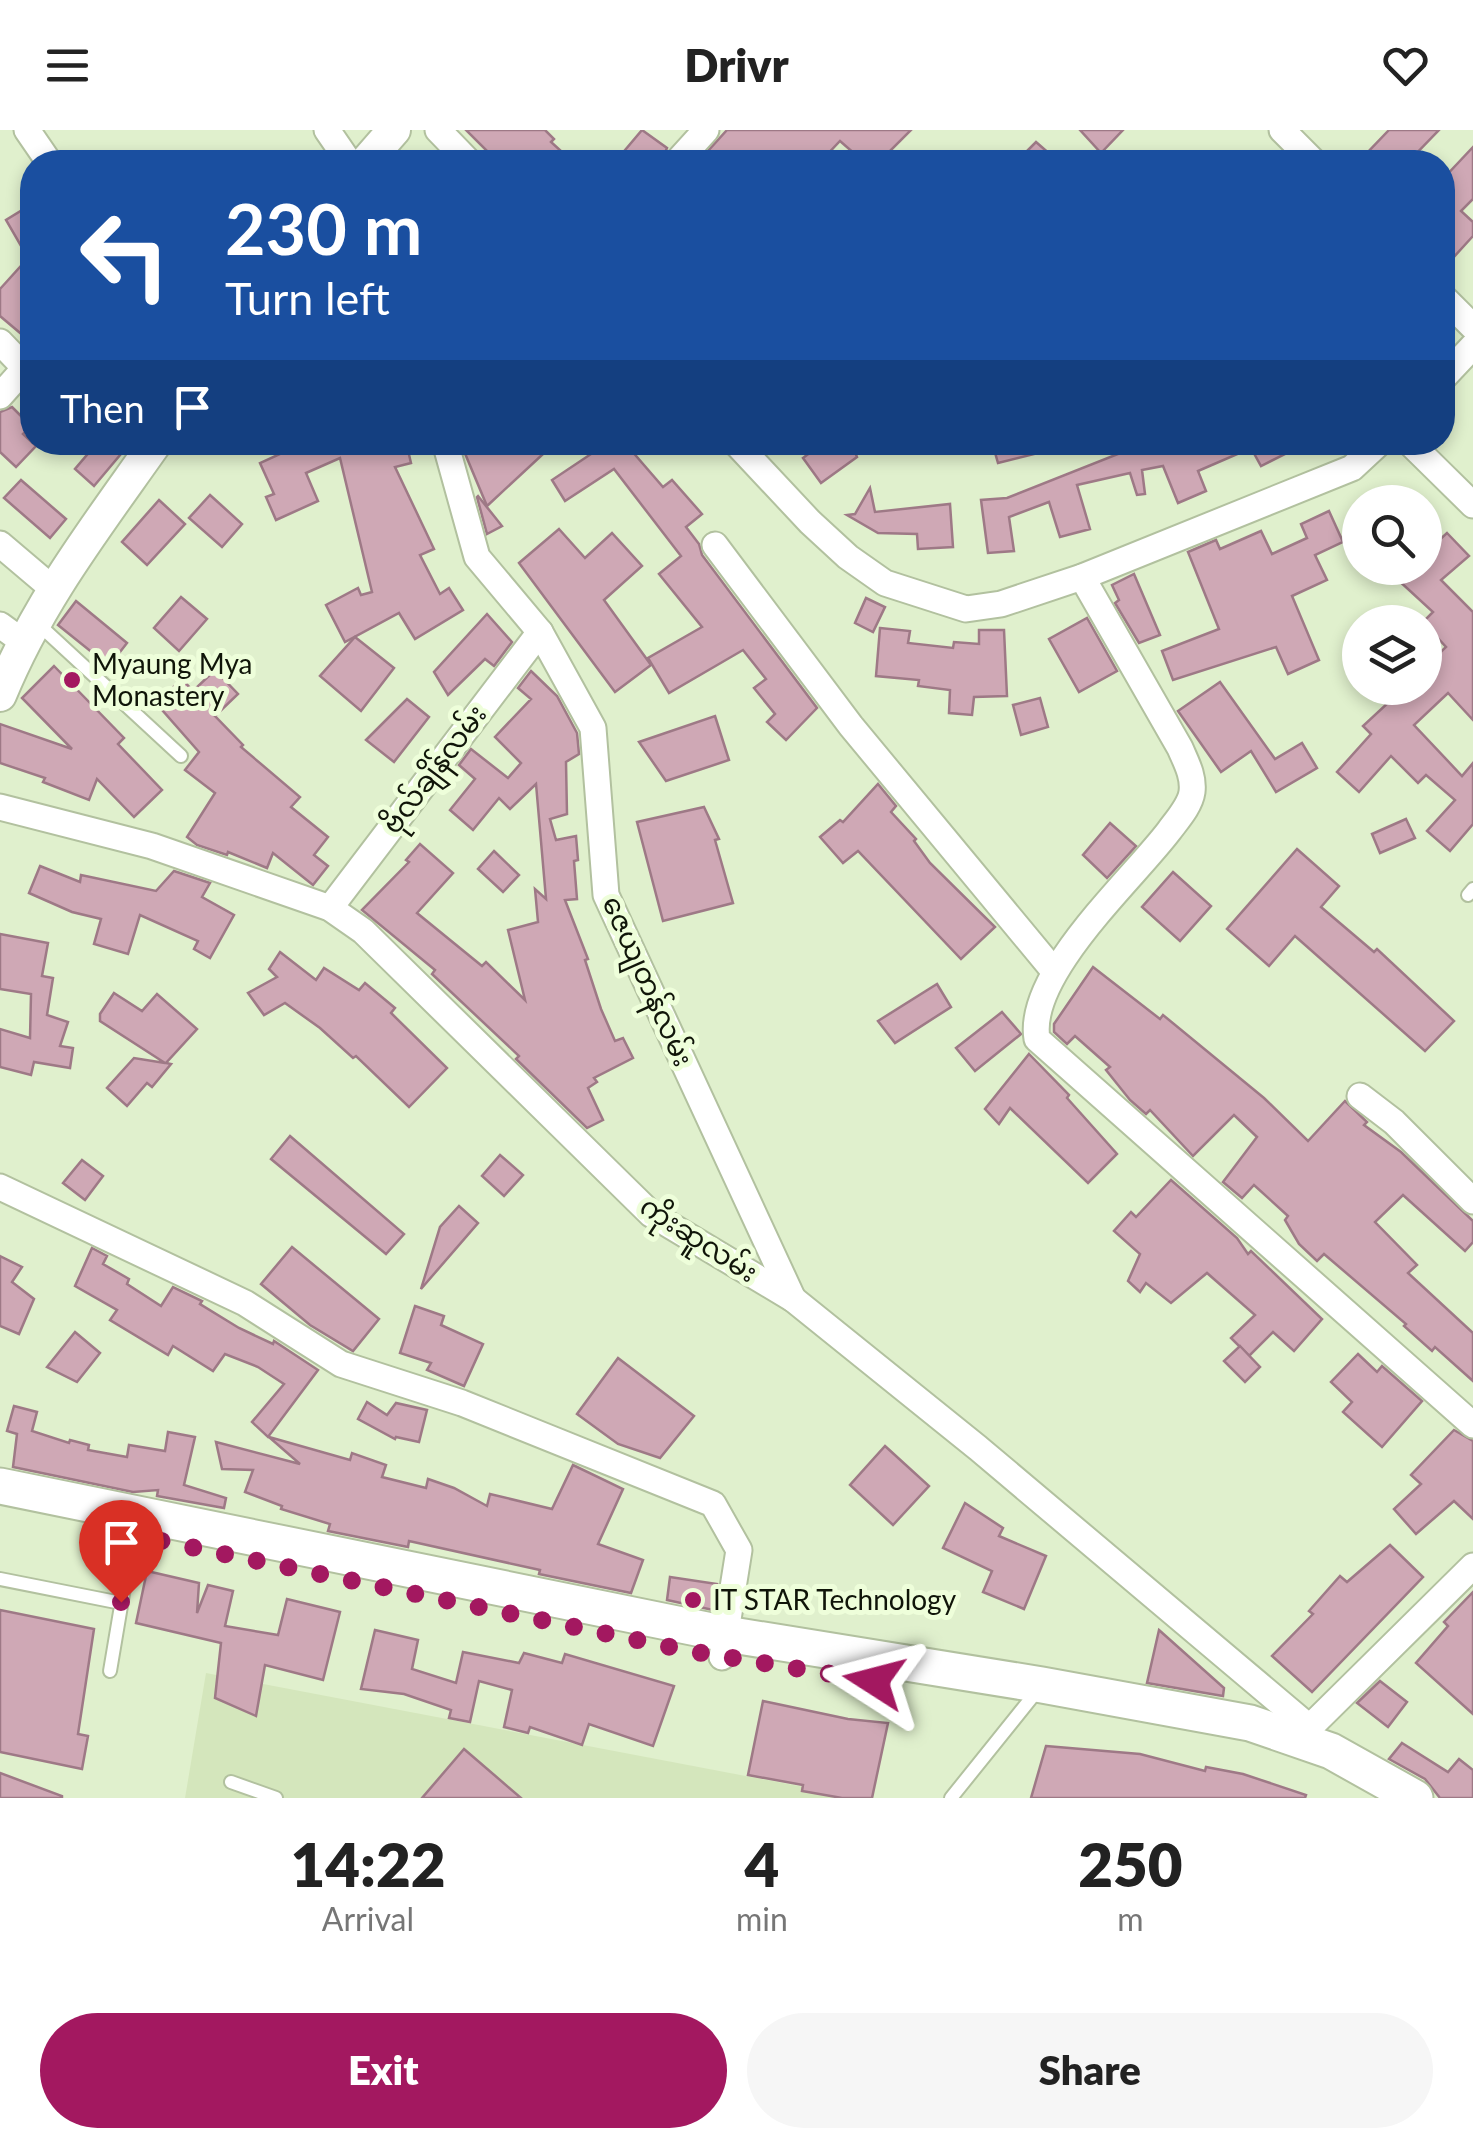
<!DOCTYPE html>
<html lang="en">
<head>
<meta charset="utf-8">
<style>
	body { margin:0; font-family:Lato,"Noto Sans Myanmar",sans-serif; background:#f6f6f6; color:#222; height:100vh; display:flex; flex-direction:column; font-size:38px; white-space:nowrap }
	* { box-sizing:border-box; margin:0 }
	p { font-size:32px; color:#767676 }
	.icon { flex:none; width:55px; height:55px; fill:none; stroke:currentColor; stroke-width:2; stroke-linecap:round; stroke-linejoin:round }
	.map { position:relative; height:1668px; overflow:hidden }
	.drawer { display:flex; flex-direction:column; background:#fff; flex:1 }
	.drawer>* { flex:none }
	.banner { position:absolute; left:20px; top:20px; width:1435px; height:305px; border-radius:40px; box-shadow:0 5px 15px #0003; background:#1a4fa0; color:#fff; overflow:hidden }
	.fabs { position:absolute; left:1342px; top:355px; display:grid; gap:20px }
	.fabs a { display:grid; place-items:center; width:100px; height:100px; border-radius:50%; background:#fff; box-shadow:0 5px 15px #0003; font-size:50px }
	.pin { position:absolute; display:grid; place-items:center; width:85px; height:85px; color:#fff; margin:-102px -42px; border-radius:50% 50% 50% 0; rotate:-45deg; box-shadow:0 0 10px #0007 }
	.pin .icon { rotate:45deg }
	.me { position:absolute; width:110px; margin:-55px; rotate:279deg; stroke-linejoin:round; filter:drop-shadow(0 0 8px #0008) }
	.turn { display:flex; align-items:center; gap:35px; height:210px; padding:0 40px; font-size:45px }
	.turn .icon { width:130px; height:130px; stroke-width:2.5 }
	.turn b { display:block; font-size:70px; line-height:85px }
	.then { display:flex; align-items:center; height:95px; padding:0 40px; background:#0003; gap:20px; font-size:38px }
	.eta { display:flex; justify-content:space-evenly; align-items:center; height:170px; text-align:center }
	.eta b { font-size:60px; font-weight:800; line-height:70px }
	.action { display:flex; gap:20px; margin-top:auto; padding:20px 40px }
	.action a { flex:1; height:115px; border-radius:60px; background:#a31860; color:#fff; font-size:40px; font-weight:800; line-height:115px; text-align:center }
	.action a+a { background:#f6f6f6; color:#222 }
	header { display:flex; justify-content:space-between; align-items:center; height:130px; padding:0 40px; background:#fff; font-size:45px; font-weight:800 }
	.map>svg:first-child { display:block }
	.built { fill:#d4e6bc }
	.building { fill:#cfa8b5; stroke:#9e7986; stroke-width:2.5 }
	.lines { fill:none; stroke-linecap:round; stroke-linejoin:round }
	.service-casing { stroke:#b2c19f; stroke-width:16 }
	.minor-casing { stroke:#b2c19f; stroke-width:29 }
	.tertiary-casing { stroke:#b2c19f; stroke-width:36 }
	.secondary-casing { stroke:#b2c19f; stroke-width:39 }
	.service { stroke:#fff; stroke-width:12 }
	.minor { stroke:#fff; stroke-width:25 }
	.tertiary { stroke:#fff; stroke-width:32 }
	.secondary { stroke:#fff; stroke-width:35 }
	.route { stroke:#a31860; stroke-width:18; stroke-dasharray:0 32.4 }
	.poi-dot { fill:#a31860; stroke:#eefeda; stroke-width:4 }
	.labels { text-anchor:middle; stroke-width:10; stroke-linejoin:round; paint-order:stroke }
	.poi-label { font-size:28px; fill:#101509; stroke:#eefeda; text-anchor:start }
	.street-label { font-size:28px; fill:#101509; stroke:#eefeda }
</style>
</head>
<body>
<header><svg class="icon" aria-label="menu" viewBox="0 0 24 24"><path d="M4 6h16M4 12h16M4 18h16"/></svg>Drivr<svg class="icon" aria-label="heart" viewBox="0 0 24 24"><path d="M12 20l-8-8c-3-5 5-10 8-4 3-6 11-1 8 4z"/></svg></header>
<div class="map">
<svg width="1473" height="1668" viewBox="0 0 1473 1668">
	<rect width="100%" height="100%" fill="#e0f0cd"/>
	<!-- built -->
	<path class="built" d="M 206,1543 L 861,1668 L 185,1668 Z"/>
	<!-- building -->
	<g class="building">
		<path d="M 466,0 L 545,0 L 554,9 L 551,12 L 573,32 L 498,32 Z"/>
		<path d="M 642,0 L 667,18 L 661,32 L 615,32 Z"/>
		<path d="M 727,0 L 911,0 L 879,32 L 864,32 L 840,11 L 820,32 L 698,32 Z"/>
		<path d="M 1080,0 L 1123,0 L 1101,23 Z"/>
		<path d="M 1389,0 L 1439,0 L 1408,32 L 1377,32 L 1367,23 Z"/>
		<path d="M 1036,12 L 1059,32 L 1016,32 Z"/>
		<path d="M 1473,17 L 1473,69 L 1461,81 L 1473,92 L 1473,106 L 1442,140 L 1442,50 Z"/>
		<path d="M 32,74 L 32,213 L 0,186 L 0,159 L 28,128 L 6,90 Z"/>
		<path d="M 12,277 L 31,296 L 23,304 L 36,316 L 16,337 L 0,322 L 0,282 Z"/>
		<path d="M 98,312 L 131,312 L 94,356 L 75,339 Z"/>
		<path d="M 306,312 L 310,320 L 336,312 L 406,312 L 411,333 L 395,337 L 434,419 L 420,425 L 440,464 L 449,458 L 463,480 L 415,509 L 399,483 L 345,512 L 326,475 L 358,458 L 361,465 L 372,462 L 340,328 L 306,343 L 318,371 L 276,390 L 266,367 L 274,364 L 260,333 Z"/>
		<path d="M 483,312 L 556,312 L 487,376 L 464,321 Z"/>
		<path d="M 609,312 L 624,312 L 663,357 L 672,350 L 702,384 L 686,397 L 699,414 L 702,425 L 817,578 L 786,610 L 767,592 L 775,584 L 754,558 L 766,549 L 743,520 L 669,563 L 648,528 L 702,497 L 659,444 L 681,426 L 614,339 L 565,371 L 552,350 Z"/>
		<path d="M 824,312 L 851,312 L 857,327 L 821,353 L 803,328 Z"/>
		<path d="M 992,312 L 1053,312 L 1054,319 L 998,333 Z"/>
		<path d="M 1120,312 L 1140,312 L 1141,322 L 1164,312 L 1309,312 L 1261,336 L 1251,318 L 1198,341 L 1206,361 L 1178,373 L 1163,336 L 1142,340 L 1145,364 L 1137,365 L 1130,343 L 1077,355 L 1090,399 L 1060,407 L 1049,372 L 1009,387 L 1014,421 L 988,423 L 981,370 L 1007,368 L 1123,322 Z"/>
		<path d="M 21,350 L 66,389 L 50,408 L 4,368 Z"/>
		<path d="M 870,358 L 875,382 L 950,374 L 953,417 L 918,419 L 917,404 L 878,403 L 847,385 L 855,384 Z"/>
		<path d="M 210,365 L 242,394 L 222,417 L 189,388 Z"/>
		<path d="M 478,366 L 502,396 L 487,404 L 477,367 Z"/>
		<path d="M 159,370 L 185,394 L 147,435 L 122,412 Z"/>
		<path d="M 1329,381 L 1343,412 L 1315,425 L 1327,450 L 1292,466 L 1319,530 L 1288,544 L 1276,517 L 1173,550 L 1162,521 L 1219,499 L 1188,422 L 1216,410 L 1220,419 L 1261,401 L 1272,424 L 1307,408 L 1301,394 Z"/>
		<path d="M 559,399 L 585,428 L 612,403 L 642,436 L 604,470 L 651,535 L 615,562 L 519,433 Z"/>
		<path d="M 1447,403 L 1469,426 L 1441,450 L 1473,482 L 1473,590 L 1448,563 L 1414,595 L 1462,646 L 1473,633 L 1473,694 L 1450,721 L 1427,701 L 1455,670 L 1426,645 L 1418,653 L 1391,626 L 1359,662 L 1337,642 L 1371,604 L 1363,596 L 1404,558 L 1425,558 L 1425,537 L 1446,517 L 1423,492 L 1433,482 L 1396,448 L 1408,438 L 1425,438 L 1425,423 Z"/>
		<path d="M 1134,444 L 1160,505 L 1139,513 L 1115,473 L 1119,470 L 1112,455 Z"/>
		<path d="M 181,467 L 207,489 L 179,521 L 154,498 Z"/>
		<path d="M 866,468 L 885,477 L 873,502 L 855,493 Z"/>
		<path d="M 76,471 L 127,513 L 109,536 L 58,495 Z"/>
		<path d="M 487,484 L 512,512 L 494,536 L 485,529 L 448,565 L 434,542 Z"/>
		<path d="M 1087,488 L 1117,541 L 1079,562 L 1049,509 Z"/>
		<path d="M 880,498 L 910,501 L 908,513 L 953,518 L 954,512 L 979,514 L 979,500 L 1004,500 L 1007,566 L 974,567 L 972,585 L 949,583 L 950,560 L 918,556 L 919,550 L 876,546 Z"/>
		<path d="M 355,507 L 394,538 L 361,581 L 320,546 Z"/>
		<path d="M 54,536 L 124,608 L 118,614 L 162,660 L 134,687 L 97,649 L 89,670 L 43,652 L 45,648 L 0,633 L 0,594 L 72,619 L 22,568 Z"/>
		<path d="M 215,540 L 238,564 L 215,586 L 243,615 L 241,617 L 300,667 L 291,677 L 328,707 L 314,725 L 328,736 L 313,755 L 273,723 L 267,738 L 228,722 L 227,725 L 197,715 L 187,707 L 215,663 L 185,640 L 199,622 L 156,573 L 182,549 L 193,561 Z"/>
		<path d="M 531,541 L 557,566 L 577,603 L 579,624 L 566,632 L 567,684 L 550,689 L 556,710 L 576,706 L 578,730 L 574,731 L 577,769 L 565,770 L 588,829 L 585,830 L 601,879 L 615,911 L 623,908 L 633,928 L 594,948 L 597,952 L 588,958 L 603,990 L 587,998 L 516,929 L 519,926 L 432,844 L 435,840 L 362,780 L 409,732 L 406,730 L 420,714 L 453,743 L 417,783 L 482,836 L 486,832 L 525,870 L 508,800 L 538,792 L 535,759 L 546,769 L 536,654 L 510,679 L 499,668 L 473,700 L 450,680 L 475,649 L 459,635 L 471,619 L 508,648 L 521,633 L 495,607 L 531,569 L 518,558 Z"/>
		<path d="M 1220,552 L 1275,629 L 1302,613 L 1317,638 L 1276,662 L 1251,621 L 1221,642 L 1178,581 Z"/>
		<path d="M 1040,568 L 1048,597 L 1021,605 L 1013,575 Z"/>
		<path d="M 407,569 L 429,587 L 394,632 L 366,610 Z"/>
		<path d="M 715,586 L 729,630 L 666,651 L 639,612 Z"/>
		<path d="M 878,654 L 896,676 L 891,682 L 916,709 L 914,711 L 930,733 L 995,797 L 961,829 L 858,721 L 843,733 L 820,707 L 840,690 L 843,692 Z"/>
		<path d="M 704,677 L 719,709 L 715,710 L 733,773 L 663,791 L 637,692 Z"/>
		<path d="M 1406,689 L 1415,708 L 1380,723 L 1372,704 Z"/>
		<path d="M 1110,693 L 1136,716 L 1107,748 L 1083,725 Z"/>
		<path d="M 1297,719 L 1339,756 L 1321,777 L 1374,822 L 1377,819 L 1454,891 L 1425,921 L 1295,806 L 1269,836 L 1227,799 Z"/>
		<path d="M 494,721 L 519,745 L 503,762 L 478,739 Z"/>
		<path d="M 40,736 L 80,752 L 81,745 L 156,761 L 174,741 L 210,753 L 202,767 L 234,785 L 210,828 L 194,819 L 198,811 L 140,785 L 128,824 L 94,814 L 101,789 L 72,782 L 29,763 Z"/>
		<path d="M 1173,742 L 1211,776 L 1180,811 L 1142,777 Z"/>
		<path d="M 0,804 L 48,813 L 42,846 L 53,848 L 47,885 L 68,892 L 60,916 L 73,918 L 70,938 L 34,932 L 31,945 L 0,937 L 0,899 L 30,908 L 31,864 L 0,859 Z"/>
		<path d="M 280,822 L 316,850 L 324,838 L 359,860 L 365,853 L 395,878 L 391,883 L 447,938 L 409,977 L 356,926 L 353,928 L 320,898 L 285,873 L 264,885 L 248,863 L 277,847 L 269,839 Z"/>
		<path d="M 1093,837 L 1160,889 L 1163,885 L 1264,968 L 1308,1011 L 1345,971 L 1367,992 L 1364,995 L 1401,1022 L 1473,1091 L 1473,1112 L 1465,1121 L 1403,1065 L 1375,1092 L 1417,1135 L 1408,1143 L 1473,1203 L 1473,1251 L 1435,1217 L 1432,1221 L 1404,1196 L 1406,1194 L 1324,1124 L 1317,1131 L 1299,1114 L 1285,1090 L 1288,1086 L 1254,1055 L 1242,1068 L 1223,1052 L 1257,1007 L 1234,985 L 1193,1026 L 1150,980 L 1146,984 L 1130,970 L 1106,940 L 1110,937 L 1075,906 L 1067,914 L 1054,902 L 1054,894 Z"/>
		<path d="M 937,854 L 951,877 L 895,913 L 878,891 Z"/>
		<path d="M 114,863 L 142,881 L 157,864 L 197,899 L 166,933 L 171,934 L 152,957 L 147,953 L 127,976 L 107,958 L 134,928 L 165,933 L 100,891 L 100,884 Z"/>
		<path d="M 1002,882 L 1021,904 L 975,941 L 956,918 Z"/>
		<path d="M 1029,924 L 1069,965 L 1067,968 L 1117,1024 L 1088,1053 L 1010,978 L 999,994 L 985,979 Z"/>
		<path d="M 290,1006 L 404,1104 L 386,1124 L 271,1029 Z"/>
		<path d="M 500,1025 L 523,1045 L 504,1066 L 482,1046 Z"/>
		<path d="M 82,1030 L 103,1046 L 85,1070 L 63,1053 Z"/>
		<path d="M 1171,1050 L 1237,1108 L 1248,1124 L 1251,1121 L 1322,1189 L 1294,1221 L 1273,1202 L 1249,1226 L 1231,1208 L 1255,1185 L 1207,1143 L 1171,1173 L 1146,1153 L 1140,1162 L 1128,1151 L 1140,1124 L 1114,1101 L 1131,1082 L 1136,1087 Z"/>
		<path d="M 459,1076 L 478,1093 L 421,1159 L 440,1097 Z"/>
		<path d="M 292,1117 L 379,1189 L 353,1221 L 310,1195 L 261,1154 Z"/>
		<path d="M 92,1118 L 107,1126 L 103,1134 L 129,1149 L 127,1154 L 161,1176 L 173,1157 L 202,1171 L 200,1174 L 239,1198 L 273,1214 L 274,1211 L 318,1240 L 268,1307 L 252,1292 L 284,1254 L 258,1237 L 225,1224 L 213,1241 L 173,1216 L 168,1225 L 110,1190 L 117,1180 L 75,1156 Z"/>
		<path d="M 0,1126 L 22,1137 L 12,1152 L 34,1169 L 19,1204 L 0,1196 Z"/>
		<path d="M 415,1176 L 444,1186 L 441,1195 L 483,1214 L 464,1256 L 427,1240 L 431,1233 L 400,1223 Z"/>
		<path d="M 75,1202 L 100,1223 L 77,1252 L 47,1237 Z"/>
		<path d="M 1240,1216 L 1260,1237 L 1245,1252 L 1224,1231 Z"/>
		<path d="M 1358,1224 L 1377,1242 L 1382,1236 L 1422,1271 L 1382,1317 L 1343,1282 L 1352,1272 L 1331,1252 Z"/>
		<path d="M 618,1228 L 694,1286 L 660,1328 L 618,1314 L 577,1284 Z"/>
		<path d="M 367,1272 L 387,1285 L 396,1273 L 427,1280 L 419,1312 L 396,1307 L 395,1309 L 358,1289 Z"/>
		<path d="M 14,1276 L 37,1282 L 32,1301 L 69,1313 L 70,1310 L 89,1315 L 88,1320 L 127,1327 L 129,1315 L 165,1321 L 168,1302 L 195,1307 L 184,1355 L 226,1368 L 224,1378 L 157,1366 L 158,1360 L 133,1362 L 13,1337 L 17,1304 L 7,1301 Z"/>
		<path d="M 1454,1300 L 1473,1311 L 1473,1389 L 1454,1371 L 1416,1404 L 1394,1379 L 1421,1354 L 1411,1345 Z"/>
		<path d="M 269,1307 L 350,1330 L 352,1323 L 386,1335 L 382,1347 L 426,1358 L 428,1349 L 454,1358 L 487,1376 L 490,1364 L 552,1379 L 573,1335 L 623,1359 L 598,1414 L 643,1430 L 631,1463 L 539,1444 L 540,1440 L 409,1411 L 408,1417 L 328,1401 L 330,1394 L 281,1379 L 282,1376 L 245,1362 L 253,1340 L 222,1339 L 216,1312 L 300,1334 Z"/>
		<path d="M 885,1316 L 929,1356 L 893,1395 L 850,1355 Z"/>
		<path d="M 965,1373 L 1003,1398 L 999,1406 L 1046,1426 L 1024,1479 L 983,1462 L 992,1441 L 943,1418 Z"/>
		<path d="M 1390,1415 L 1423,1447 L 1312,1562 L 1272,1526 L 1313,1484 L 1309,1481 L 1340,1446 L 1347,1452 Z"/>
		<path d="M 147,1441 L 199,1453 L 197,1483 L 208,1455 L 233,1461 L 225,1496 L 278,1505 L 287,1469 L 340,1482 L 323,1550 L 265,1535 L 256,1586 L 215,1568 L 221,1513 L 136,1493 Z"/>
		<path d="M 670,1447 L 717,1454 L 713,1480 L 667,1470 Z"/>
		<path d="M 1473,1462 L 1473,1584 L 1416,1533 L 1448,1496 L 1444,1492 Z"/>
		<path d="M 0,1480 L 94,1499 L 78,1604 L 88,1606 L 82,1639 L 0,1622 Z"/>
		<path d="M 375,1500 L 418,1510 L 412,1539 L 456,1553 L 463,1522 L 519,1533 L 524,1523 L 562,1533 L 565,1524 L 674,1556 L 653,1616 L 589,1594 L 582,1615 L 530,1597 L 528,1603 L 504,1597 L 512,1560 L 479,1551 L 470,1592 L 449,1588 L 451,1580 L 404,1564 L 361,1559 Z"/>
		<path d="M 1159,1500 L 1224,1558 L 1223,1566 L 1147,1553 Z"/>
		<path d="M 1380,1551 L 1407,1572 L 1388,1597 L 1357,1573 Z"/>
		<path d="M 763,1571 L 848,1589 L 888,1593 L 872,1668 L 842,1668 L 802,1661 L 803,1655 L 748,1645 Z"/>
		<path d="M 1402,1613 L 1448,1642 L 1459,1629 L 1473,1640 L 1473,1668 L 1440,1668 L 1425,1649 L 1389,1629 Z"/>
		<path d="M 1046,1616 L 1140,1624 L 1205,1641 L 1206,1637 L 1243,1644 L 1306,1665 L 1305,1668 L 1031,1668 Z"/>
		<path d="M 464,1619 L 521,1668 L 422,1668 Z"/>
		<path d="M 0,1643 L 62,1666 L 62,1668 L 0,1668 Z"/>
	</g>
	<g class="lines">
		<!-- service casing -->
		<g class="service-casing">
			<g id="service">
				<path d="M 36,492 L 181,626"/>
				<path d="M 1468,765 L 1473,759"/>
				<path d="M 0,1449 L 121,1473"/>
				<path d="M 110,1541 L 133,1405"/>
				<path d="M 231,1652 L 276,1668"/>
				<path d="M 951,1668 L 1037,1561"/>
			</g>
		</g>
		<!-- minor casing -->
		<g class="minor-casing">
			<g id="minor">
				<path d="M 27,0 L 49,32"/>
				<path d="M 327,0 L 349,32"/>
				<path d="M 438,0 L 469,32"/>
				<path d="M 1282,0 L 1314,32"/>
				<path d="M 677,32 L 706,0"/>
				<path d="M 1442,166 L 1473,197"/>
				<path d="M 0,212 L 25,238 L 0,266"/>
				<path d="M 1442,249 L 1473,216"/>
				<path d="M 445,312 L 477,427 L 540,502 L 593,598 L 606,765 L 793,1169"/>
				<path d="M 735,312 L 810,392 L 848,427 L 885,453 L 966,479 L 1001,474 L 1082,447 L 1352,338 L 1380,312"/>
				<path d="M 1409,312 L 1473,375"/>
				<path d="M 0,414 L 53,459"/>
				<path d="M 715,415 L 851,596 L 1054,841"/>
				<path d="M 1082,447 L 1180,618 C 1186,632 1194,646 1192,662 C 1190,676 1177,690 1169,701 C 1131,751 1026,845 1037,909 L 1473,1295"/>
				<path d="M 0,495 L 22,511"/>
				<path d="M 0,677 L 152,716 L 330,778 L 363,801 L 651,1084 L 793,1169 L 978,1318 L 1309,1597"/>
				<path d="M 330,778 L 540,502"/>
				<path d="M 1360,966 L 1394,992 L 1473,1071"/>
				<path d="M 0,1057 L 245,1173 L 341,1234 L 462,1273 L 713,1374 L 739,1420 L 722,1527"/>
				<path d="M 1300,1607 L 1473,1436"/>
			</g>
		</g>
		<!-- tertiary casing -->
		<g class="tertiary-casing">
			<g id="tertiary">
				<path d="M 366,32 L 394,0"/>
				<path d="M 0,565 C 39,470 97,396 156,312"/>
			</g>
		</g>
		<!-- secondary casing -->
		<g class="secondary-casing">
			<path id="secondary" d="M 0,1356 L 726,1504 L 1042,1555 L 1250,1593 L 1331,1621 L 1415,1668"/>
		</g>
		<!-- service -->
		<use href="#service" class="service"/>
		<!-- minor -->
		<use href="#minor" class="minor"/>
		<!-- tertiary -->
		<use href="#tertiary" class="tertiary"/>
		<!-- secondary -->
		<use href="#secondary" class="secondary"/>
	</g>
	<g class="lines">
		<!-- route -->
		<path class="route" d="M 121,1472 L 133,1405 L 690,1521 L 874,1551"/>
	</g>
	<!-- markers -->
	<g class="poi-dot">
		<circle cx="72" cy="550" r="10"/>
		<circle cx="693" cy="1470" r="10"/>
	</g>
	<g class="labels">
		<!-- poi labels -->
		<g class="poi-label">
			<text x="92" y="544">Myaung Mya<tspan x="92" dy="32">Monastery</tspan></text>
			<text x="713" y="1480">IT STAR Technology</text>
		</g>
		<!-- street labels -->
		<g class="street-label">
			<text transform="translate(434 639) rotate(-53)" y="10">ဗိုလ်ချိန်လမ်း</text>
			<text transform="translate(648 851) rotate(66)" y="10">ဇေယျတန်လမ်း</text>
			<text transform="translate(699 1109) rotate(33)" y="10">ကိုးဆူလမ်း</text>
		</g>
	</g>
</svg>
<div class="fabs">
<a><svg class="icon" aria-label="search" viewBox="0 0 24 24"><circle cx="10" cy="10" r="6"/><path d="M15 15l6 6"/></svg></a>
<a><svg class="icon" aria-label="layers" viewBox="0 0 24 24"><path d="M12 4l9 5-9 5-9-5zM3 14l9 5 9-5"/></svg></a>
</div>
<div class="pin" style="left:121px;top:1472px;background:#d93025"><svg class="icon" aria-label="arrive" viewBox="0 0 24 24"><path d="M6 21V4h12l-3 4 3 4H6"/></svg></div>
<svg class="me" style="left:874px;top:1551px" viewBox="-20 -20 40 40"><path d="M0-17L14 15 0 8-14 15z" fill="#a31860" stroke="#fff" stroke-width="4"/></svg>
<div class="banner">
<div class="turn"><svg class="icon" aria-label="left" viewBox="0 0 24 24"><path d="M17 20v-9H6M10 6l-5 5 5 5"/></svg><div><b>230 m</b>Turn left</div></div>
<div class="then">Then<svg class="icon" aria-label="arrive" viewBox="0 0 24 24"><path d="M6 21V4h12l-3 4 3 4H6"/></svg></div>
</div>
</div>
<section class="drawer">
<div class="eta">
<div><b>14:22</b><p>Arrival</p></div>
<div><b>4</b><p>min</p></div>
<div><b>250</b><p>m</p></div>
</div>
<div class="action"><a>Exit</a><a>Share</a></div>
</section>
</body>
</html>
